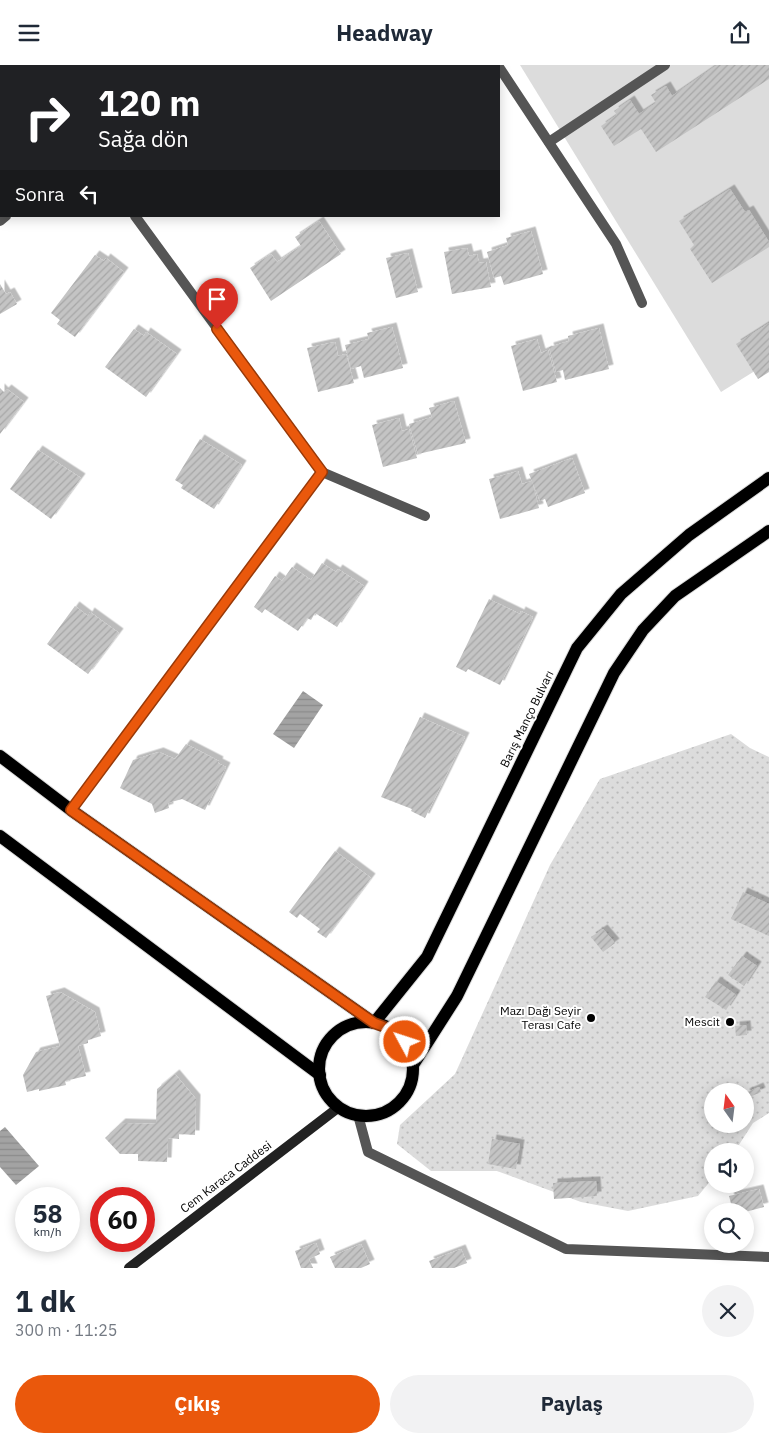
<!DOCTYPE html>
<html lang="tr">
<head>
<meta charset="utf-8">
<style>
	body { margin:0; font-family:"IBM Plex Sans",sans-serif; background:#f2f2f3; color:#1f2937; height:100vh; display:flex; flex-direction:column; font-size:19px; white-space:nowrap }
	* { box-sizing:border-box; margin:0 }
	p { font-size:16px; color:#747a83 }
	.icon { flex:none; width:28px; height:28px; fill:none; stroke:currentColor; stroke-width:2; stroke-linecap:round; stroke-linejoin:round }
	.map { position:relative; height:1203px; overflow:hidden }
	.details { display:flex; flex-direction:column; background:#fff; flex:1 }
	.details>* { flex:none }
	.guide { position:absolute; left:0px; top:0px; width:500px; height:152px; box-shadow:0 2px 12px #0003; background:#202124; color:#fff; overflow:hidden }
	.needle { width:32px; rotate:346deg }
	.buttons { position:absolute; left:704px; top:1018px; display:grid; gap:10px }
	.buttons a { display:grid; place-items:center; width:50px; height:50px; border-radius:50%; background:#fff; box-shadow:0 2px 12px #0003; font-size:25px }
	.speed { position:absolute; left:15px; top:1122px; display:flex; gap:10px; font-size:25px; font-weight:700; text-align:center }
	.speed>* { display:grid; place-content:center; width:65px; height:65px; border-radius:50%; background:#fff; box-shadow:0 2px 12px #0003; line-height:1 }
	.speed small { font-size:12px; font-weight:400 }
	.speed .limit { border:8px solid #d22; background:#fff; color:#111 }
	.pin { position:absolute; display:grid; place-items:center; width:42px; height:42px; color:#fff; margin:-51px -21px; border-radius:50% 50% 50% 0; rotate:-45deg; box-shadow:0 0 5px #0007 }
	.pin .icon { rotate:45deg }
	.me { position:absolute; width:55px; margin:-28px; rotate:310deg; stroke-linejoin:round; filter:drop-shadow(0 0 4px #0008) }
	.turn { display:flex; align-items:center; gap:18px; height:105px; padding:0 15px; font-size:22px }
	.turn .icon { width:65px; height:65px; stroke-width:2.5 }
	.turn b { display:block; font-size:35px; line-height:42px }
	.then { display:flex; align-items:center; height:48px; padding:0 15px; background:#0003; gap:10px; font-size:19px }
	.round { display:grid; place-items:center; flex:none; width:52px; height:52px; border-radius:26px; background:#f2f2f3 }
	.summary { display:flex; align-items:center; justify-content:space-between; height:85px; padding:0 15px }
	h1 { font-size:30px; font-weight:800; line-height:38px }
	.cta { display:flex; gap:10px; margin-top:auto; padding:10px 15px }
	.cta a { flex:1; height:58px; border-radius:30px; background:#ea580c; color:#fff; font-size:20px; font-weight:800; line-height:58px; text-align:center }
	.cta a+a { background:#f2f2f3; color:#1f2937 }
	header { display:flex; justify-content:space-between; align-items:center; height:65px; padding:0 15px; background:#fff; font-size:22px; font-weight:800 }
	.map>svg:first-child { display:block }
	.grass { fill:#dcdcdc }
	.park { fill:url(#park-dots); fill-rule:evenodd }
	.water { fill:url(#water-rules) }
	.building { fill:url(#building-hatch); filter:url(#shadow) }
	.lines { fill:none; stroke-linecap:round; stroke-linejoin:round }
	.primary-casing { stroke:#dbdbdb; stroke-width:14 }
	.street { stroke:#555; stroke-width:10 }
	.secondary { stroke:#222; stroke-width:10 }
	.primary { stroke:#000; stroke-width:12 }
	.route-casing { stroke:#983908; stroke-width:12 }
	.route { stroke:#ea580c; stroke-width:9 }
	.poi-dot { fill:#000; stroke:#fff; stroke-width:2 }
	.labels { text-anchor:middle; stroke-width:4; stroke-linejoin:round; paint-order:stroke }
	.street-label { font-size:12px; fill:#000; stroke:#fff }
	.poi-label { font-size:12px; fill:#000; stroke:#fff; text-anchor:end }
</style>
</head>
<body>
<header><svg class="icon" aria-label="menu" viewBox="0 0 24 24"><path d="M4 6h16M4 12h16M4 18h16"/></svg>Headway<svg class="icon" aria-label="share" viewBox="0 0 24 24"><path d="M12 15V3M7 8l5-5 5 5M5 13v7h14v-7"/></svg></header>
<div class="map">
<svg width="769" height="1203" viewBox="0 0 769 1203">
	<defs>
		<pattern id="park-dots" width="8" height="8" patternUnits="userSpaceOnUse" patternTransform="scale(1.25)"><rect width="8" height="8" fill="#dcdcdc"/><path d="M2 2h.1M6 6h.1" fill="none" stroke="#bbb" stroke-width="1.8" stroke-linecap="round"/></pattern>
		<pattern id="water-rules" width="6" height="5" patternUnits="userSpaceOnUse" patternTransform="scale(1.25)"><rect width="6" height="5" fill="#a3a3a3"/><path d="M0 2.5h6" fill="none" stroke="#8b8b8b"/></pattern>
		<pattern id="building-hatch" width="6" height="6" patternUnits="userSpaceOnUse" patternTransform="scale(1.25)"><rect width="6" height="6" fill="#c4c4c4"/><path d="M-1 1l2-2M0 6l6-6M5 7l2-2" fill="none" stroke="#a7a7a7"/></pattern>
		<filter id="shadow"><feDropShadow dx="4.5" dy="-4.5" stdDeviation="0" flood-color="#0004"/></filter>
	</defs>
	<rect width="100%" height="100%" fill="#fff"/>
	<!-- grass -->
	<path class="grass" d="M 520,0 L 769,0 L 769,297 L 721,327 Z"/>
	<!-- park -->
	<path class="park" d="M 731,669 L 750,683 L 769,692 L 769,1048 L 753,1058 L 735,1086 L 712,1086 L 712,1114 L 698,1131 L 628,1146 L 581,1137 L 497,1106 L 431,1106 L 397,1079 L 400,1060 L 455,1009 L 550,800 L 600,714 ZM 712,1026 L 745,1026 L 745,1059 L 712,1059 Z"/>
	<!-- water -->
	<g class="water">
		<path d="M 303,626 L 323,640 L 294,683 L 273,669 Z"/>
		<path d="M 5,1062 L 39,1101 L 16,1120 L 0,1102 L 0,1066 Z"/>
	</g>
	<!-- building -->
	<g class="building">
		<path d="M 717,0 L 769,0 L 769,14 L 656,87 L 641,64 L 614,81 L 601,61 L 617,50 L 614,46 L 630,35 L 639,49 L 656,38 L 651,30 L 666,21 L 672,31 Z"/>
		<path d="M 730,124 L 745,147 L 749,145 L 769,177 L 769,182 L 712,218 L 690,184 L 694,180 L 679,156 Z"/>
		<path d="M 319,156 L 341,189 L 271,236 L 250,203 L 271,189 L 277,197 L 301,181 L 295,172 Z"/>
		<path d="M 531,166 L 543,209 L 504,220 L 501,211 L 494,213 L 487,187 L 508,180 L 506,173 Z"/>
		<path d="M 467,183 L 469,191 L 477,189 L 479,198 L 486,197 L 491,222 L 452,229 L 444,187 Z"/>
		<path d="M 408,188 L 418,227 L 396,233 L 386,193 Z"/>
		<path d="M 95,190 L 104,196 L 106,193 L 124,207 L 75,272 L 57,259 L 60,255 L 51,248 Z"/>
		<path d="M 0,219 L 6,229 L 10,227 L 17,239 L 0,249 Z"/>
		<path d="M 769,258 L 769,307 L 758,314 L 736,279 Z"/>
		<path d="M 392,262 L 403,303 L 364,313 L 361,301 L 351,304 L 345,280 L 369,274 L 367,268 Z"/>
		<path d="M 599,263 L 609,304 L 565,315 L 563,305 L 556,307 L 549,282 L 569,276 L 568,271 Z"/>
		<path d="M 134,264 L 144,271 L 146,267 L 177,289 L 146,332 L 105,302 Z"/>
		<path d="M 537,274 L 541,288 L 548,285 L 557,317 L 523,326 L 511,281 Z"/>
		<path d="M 335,277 L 338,291 L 346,289 L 354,318 L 318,327 L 307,283 Z"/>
		<path d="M 0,323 L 4,327 L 7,324 L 24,337 L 0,369 Z"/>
		<path d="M 454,336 L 466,378 L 418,389 L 409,359 L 432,352 L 429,343 Z"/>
		<path d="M 399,353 L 402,366 L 409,364 L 417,393 L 383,402 L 372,360 Z"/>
		<path d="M 200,374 L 242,400 L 214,444 L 181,423 L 183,420 L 175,415 Z"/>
		<path d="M 38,385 L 81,413 L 51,454 L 10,424 Z"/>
		<path d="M 572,393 L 585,428 L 548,442 L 545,434 L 540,436 L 529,409 Z"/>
		<path d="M 518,406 L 522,419 L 532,416 L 539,443 L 500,454 L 489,414 Z"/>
		<path d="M 322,498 L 336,507 L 338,504 L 364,521 L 337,562 L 315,548 L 311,555 L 307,553 L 298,566 L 265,544 L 262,548 L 254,542 L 275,511 L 282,516 L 292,502 L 311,515 Z"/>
		<path d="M 489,534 L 520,549 L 521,546 L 533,552 L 500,620 L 468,604 L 466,607 L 456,602 Z"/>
		<path d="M 75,541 L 88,551 L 90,547 L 119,568 L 88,609 L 47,579 Z"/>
		<path d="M 420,652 L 465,672 L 425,753 L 411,746 L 412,744 L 381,732 Z"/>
		<path d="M 186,679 L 219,696 L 218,698 L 226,702 L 205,745 L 182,734 L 168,738 L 169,743 L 155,748 L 152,739 L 120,723 L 133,695 L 159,687 L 175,694 Z"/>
		<path d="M 335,786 L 371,813 L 326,873 L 317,867 L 320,864 L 300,849 L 297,853 L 289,847 Z"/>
		<path d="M 743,827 L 769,839 L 769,871 L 731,854 Z"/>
		<path d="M 603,864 L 615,878 L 603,887 L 591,872 Z"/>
		<path d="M 742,891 L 757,901 L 744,921 L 728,910 Z"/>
		<path d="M 716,916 L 736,930 L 726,945 L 705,932 Z"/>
		<path d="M 60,927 L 95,947 L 101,971 L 88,975 L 88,978 L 78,981 L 86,1011 L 65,1016 L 66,1020 L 39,1026 L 39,1024 L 27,1027 L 23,1010 L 36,987 L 60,981 L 46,931 Z"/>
		<path d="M 746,960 L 747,970 L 736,971 L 735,961 Z"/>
		<path d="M 175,1009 L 196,1034 L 195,1070 L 179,1069 L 179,1074 L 168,1073 L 167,1097 L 138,1096 L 138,1089 L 120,1089 L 105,1073 L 121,1058 L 156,1059 L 157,1024 Z"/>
		<path d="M 759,1022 L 761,1027 L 747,1033 L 745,1028 Z"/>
		<path d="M 492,1074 L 520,1079 L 516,1104 L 488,1099 Z"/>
		<path d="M 596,1116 L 597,1131 L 554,1134 L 553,1118 Z"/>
		<path d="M 759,1124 L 764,1142 L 745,1147 L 733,1146 L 729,1131 Z"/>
		<path d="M 316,1178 L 320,1189 L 309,1194 L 313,1203 L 301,1203 L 295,1186 Z"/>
		<path d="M 361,1179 L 370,1199 L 361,1203 L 335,1203 L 330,1192 Z"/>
		<path d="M 461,1184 L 467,1198 L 454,1203 L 432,1203 L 429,1196 Z"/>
	</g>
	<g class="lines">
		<!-- primary casing -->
		<g class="primary-casing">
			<g id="primary">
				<path d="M 0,691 L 71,745 L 374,958 L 427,892 L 577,583 L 621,529 L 689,470 L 769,413"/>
				<path d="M 0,771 L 320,1010"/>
				<circle cx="366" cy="1004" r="47"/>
				<path d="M 413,1000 L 457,931 L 614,608 L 643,565 L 675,531 L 769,466"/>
			</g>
		</g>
		<!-- street -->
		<g class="street">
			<path d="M 30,0 L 31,1"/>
			<path d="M 223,1 L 225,0"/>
			<path d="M 499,2 L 616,179 L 642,238"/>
			<path d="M 549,77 L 665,0"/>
			<path d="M 0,156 L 6,151"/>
			<path d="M 322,407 L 425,451"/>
			<path d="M 71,745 L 322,407 L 135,151"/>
			<path d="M 358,1050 L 368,1087 L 566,1184 L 769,1192"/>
		</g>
		<!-- secondary -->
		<path class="secondary" d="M 129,1203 L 339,1042"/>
		<!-- primary -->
		<use href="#primary" class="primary"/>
	</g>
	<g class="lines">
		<!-- route casing -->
		<g class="route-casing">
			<path id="route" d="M 217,264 L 322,407 L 71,745 L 374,958 C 387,962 395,967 405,977"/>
		</g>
		<!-- route -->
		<use href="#route" class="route"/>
	</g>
	<!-- markers -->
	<g class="poi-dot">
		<circle cx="591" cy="953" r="5"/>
		<circle cx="730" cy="957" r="5"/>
	</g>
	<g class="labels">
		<!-- street labels -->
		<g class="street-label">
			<text transform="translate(527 654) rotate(-64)" y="4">Barış Manço Bulvarı</text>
			<text transform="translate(226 1112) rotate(-37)" y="4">Cem Karaca Caddesi</text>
		</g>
		<!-- poi labels -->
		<g class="poi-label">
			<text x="581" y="950">Mazı Dağı Seyir<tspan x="581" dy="14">Terası Cafe</tspan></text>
			<text x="720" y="961">Mescit</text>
		</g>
	</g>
</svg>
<div class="buttons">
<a><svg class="needle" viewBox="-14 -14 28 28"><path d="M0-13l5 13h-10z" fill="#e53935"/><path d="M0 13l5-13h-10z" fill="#747a83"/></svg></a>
<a><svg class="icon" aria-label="sound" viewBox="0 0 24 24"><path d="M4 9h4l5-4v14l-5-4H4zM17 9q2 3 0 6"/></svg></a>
<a><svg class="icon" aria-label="search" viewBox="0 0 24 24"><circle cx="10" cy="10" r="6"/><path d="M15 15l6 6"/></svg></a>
</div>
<div class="speed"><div>58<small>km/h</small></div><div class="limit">60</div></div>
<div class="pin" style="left:217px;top:264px;background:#d93025"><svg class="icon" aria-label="arrive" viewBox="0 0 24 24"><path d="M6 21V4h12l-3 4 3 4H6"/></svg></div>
<svg class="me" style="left:405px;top:977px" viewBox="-20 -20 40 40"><circle r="17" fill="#ea580c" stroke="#fff" stroke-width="3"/><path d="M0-11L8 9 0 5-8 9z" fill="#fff"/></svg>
<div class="guide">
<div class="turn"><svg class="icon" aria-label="right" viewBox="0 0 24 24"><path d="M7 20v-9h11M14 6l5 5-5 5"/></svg><div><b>120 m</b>Sağa dön</div></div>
<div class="then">Sonra<svg class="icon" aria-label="left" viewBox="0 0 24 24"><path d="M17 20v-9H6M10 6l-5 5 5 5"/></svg></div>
</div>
</div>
<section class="details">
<div class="summary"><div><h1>1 dk</h1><p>300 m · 11:25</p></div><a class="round"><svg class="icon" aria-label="close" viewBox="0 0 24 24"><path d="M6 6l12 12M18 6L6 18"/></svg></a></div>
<div class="cta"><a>Çıkış</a><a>Paylaş</a></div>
</section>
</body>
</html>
